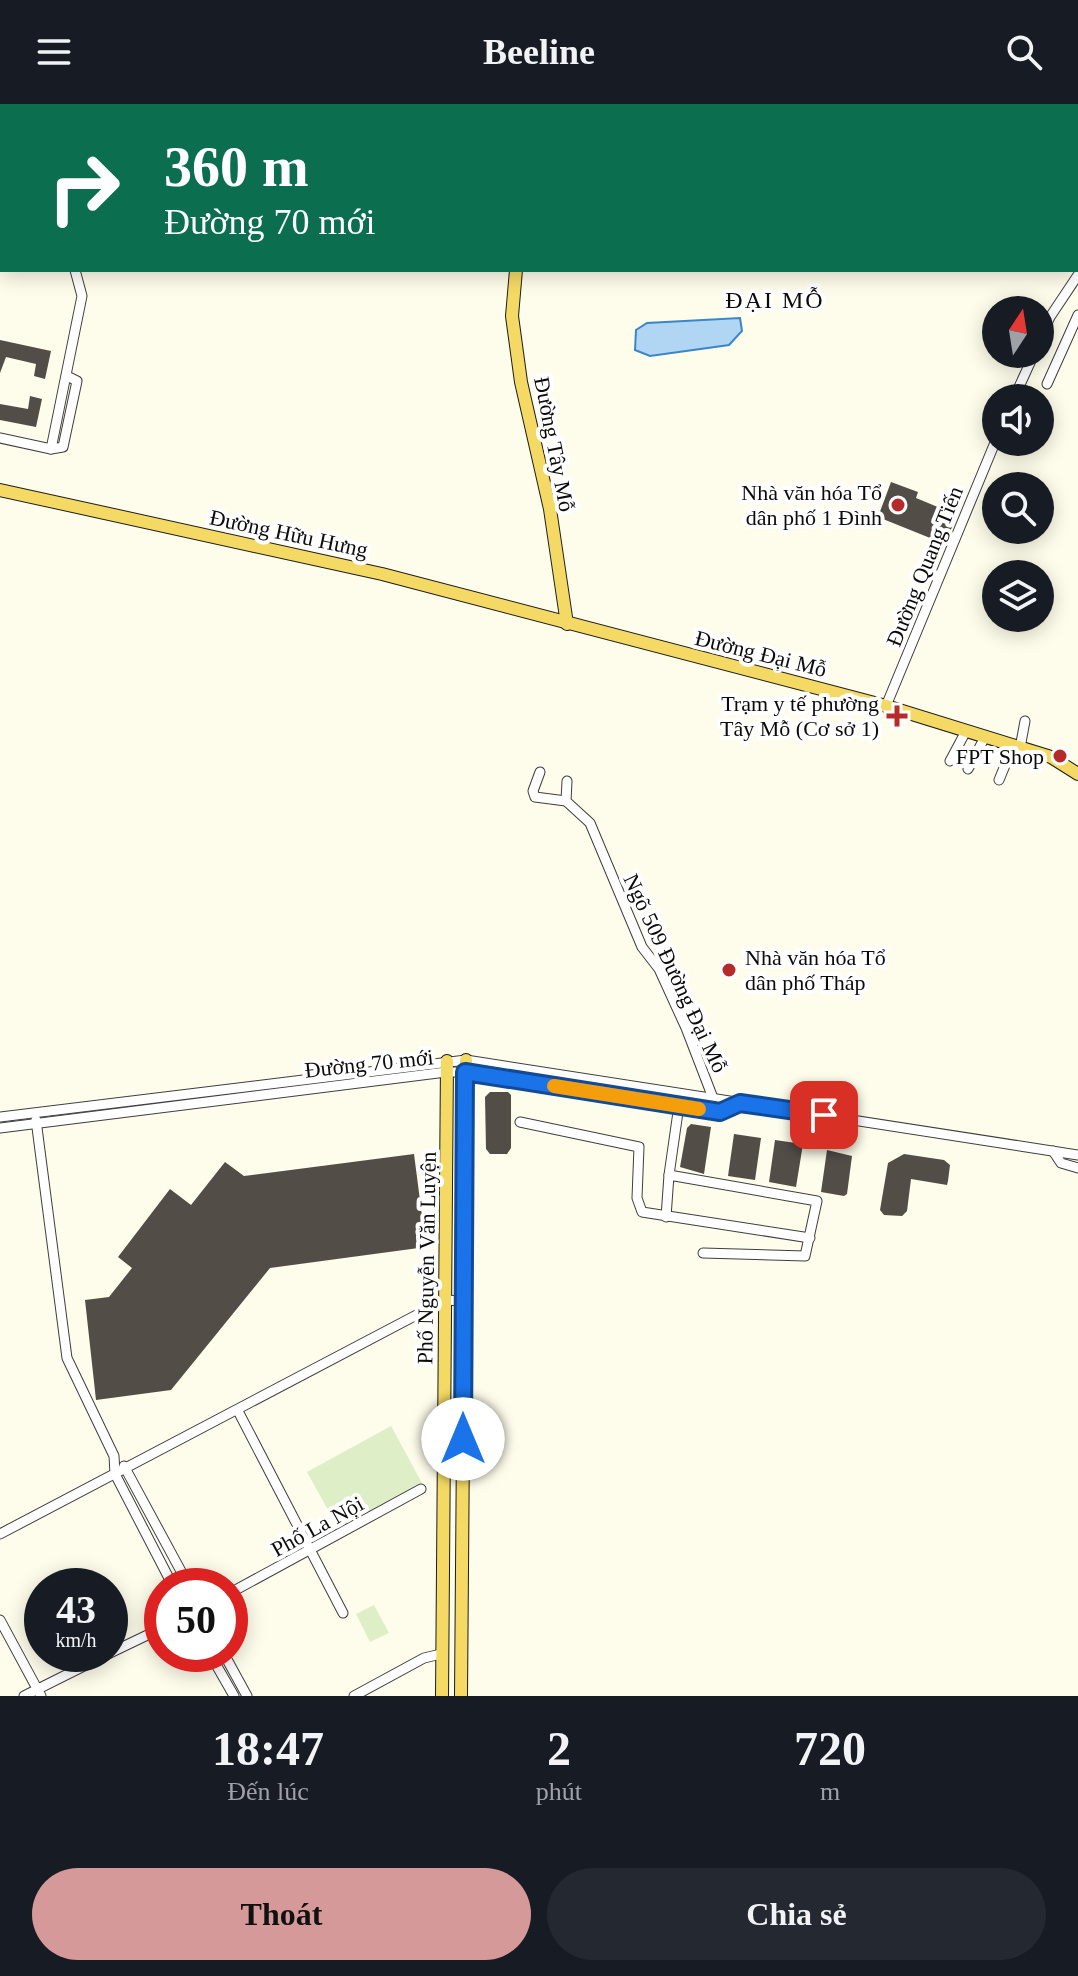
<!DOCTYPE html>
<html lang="vi">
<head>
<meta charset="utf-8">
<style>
	body { margin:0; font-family:"Times New Roman",serif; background:#242831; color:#f1f3f6; height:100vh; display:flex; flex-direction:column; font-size:30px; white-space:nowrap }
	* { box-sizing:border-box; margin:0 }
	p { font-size:26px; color:#9ea1a6 }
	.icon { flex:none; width:44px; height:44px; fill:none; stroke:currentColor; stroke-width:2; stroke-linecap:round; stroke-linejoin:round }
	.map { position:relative; height:1592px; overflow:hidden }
	.details { display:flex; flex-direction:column; background:#171b24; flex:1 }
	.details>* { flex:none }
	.guide { position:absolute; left:0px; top:0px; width:1078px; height:168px; box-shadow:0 4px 20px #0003; background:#0b6e4f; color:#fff; overflow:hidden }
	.needle { width:52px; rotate:12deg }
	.buttons { position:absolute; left:982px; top:192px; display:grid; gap:16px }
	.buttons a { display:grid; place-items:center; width:72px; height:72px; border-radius:50%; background:#171b24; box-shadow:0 4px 20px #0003; font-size:40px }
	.speed { position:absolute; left:24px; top:1464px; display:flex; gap:16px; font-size:40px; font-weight:700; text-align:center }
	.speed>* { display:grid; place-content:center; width:104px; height:104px; border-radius:50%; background:#171b24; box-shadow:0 4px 20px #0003; line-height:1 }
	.speed small { font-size:20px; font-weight:400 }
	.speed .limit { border:12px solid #d22; background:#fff; color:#111 }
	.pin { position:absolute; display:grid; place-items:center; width:68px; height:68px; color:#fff; margin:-34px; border-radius:16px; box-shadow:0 4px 12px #0006 }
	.me { position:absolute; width:88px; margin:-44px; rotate:0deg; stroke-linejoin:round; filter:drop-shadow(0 0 6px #0008) }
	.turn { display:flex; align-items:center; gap:28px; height:168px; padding:0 32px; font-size:36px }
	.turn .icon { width:104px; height:104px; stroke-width:2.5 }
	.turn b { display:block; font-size:56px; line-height:68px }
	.eta { display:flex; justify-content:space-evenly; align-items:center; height:136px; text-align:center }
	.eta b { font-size:48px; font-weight:700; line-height:56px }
	.button { display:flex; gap:16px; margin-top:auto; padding:16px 32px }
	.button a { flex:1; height:92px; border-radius:48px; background:#d6999a; color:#111; font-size:32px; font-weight:700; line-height:92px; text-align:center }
	.button a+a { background:#242831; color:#f1f3f6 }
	header { display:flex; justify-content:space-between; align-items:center; height:104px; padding:0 32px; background:#171b24; font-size:36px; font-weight:700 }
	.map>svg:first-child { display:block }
	.pitch { fill:#deeec7 }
	.water { fill:#b0d6f3; stroke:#3a86c8; stroke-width:2 }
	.building { fill:#534d48 }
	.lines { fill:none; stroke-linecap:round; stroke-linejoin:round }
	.minor-casing { stroke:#3e3e3e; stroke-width:11 }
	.major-casing { stroke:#1c1c1c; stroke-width:14 }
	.minor { stroke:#fff; stroke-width:9 }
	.major { stroke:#f4da64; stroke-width:12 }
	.route-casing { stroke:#114b97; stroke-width:20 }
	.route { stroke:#1a73e8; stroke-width:14 }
	.slow { stroke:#f59e0b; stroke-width:14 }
	.poi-dot { fill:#b52b29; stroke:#fff; stroke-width:3 }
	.labels { text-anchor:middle; stroke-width:8; stroke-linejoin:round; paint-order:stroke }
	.street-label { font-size:22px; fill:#0b0b0b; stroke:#fff }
	.poi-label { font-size:22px; fill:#0b0b0b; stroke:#fff; text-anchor:end }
	.neighbourhood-label { font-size:24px; letter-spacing:2px; fill:#0b0b0b; stroke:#fff }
</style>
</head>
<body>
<header><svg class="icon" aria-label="menu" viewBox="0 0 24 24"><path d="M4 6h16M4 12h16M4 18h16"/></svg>Beeline<svg class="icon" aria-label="search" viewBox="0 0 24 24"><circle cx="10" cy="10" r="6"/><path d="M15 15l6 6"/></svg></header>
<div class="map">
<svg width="1078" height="1592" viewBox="0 0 1078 1592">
	<rect width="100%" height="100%" fill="#fefcea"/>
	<!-- pitch -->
	<g class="pitch">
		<path d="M 391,1322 L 422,1379 L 338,1424 L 307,1368 Z"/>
		<path d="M 374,1501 L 389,1529 L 370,1538 L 356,1510 Z"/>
	</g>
	<!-- water -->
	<path class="water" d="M 740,214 L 742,227 L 729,241 L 650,252 L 635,246 L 636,226 L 647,219 Z"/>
	<!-- building -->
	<g class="building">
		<path d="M 0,236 L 51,247 L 45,275 L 34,272 L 36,260 L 6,253 L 0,269 Z"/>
		<path d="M 30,292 L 42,295 L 36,323 L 0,316 L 0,300 L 28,305 Z"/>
		<path d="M 891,378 L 918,388 L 916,394 L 957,411 L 945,440 L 878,413 Z"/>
		<path d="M 490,988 L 508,988 L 511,991 L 511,1044 L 507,1050 L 490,1050 L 486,1045 L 485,993 Z"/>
		<path d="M 691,1020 L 711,1023 L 704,1070 L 680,1063 L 687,1024 Z"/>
		<path d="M 734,1030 L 761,1034 L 755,1076 L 728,1072 Z"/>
		<path d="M 775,1036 L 803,1040 L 796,1083 L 769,1078 Z"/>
		<path d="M 827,1046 L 852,1052 L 847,1090 L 844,1092 L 821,1088 Z"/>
		<path d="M 414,1050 L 426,1143 L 270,1164 L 171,1286 L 96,1296 L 85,1196 L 109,1193 L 132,1164 L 118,1153 L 170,1085 L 191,1101 L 225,1058 L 244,1072 Z"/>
		<path d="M 904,1050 L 944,1056 L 950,1061 L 948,1077 L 947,1081 L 911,1075 L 907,1107 L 902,1112 L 884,1111 L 880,1106 L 888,1059 Z"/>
	</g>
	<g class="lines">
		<!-- minor casing -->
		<g class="minor-casing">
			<g id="minor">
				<path d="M 834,0 L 838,2"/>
				<path d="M 0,93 L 2,93"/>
				<path d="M 1076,138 L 1078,140"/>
				<path d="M 0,148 L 2,139"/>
				<path d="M 1040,235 L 1050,213 L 1078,171"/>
				<path d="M 1047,280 L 1078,211"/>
				<path d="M 1014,294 L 1034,250"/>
				<path d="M 0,334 L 51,345 L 63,343 L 77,277 L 67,272"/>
				<path d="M 51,345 L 82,192 L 75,166"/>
				<path d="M 886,602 L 996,336"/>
				<path d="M 1020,644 L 1025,617"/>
				<path d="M 950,657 L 966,627"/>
				<path d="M 968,665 L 985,633"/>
				<path d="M 540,668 L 533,687 L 535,693 L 566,697"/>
				<path d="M 999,676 L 1013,642"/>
				<path d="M 567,677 L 566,697 L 590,719 L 642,843 L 659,865 L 686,924 L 713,994"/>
				<path d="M 0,1013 L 466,956 L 1078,1051"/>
				<path d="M 36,1016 L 67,1254 L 114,1352 L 115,1370 L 173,1482"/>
				<path d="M 520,1018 L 639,1043 L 637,1094 L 642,1108 L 810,1134"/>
				<path d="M 0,1024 L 446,968 L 465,968 L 720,1008 L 740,999"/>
				<path d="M 1053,1047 L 1061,1059 L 1078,1064"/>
				<path d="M 669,1071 L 679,1001"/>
				<path d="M 666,1113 L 669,1071 L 817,1097 L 805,1152 L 703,1149"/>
				<path d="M 238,1307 L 343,1509"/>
				<path d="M 124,1362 L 189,1482"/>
				<path d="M 0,1430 L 445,1196 L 463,1197"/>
				<path d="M 230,1489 L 421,1385"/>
				<path d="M 0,1516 L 41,1592"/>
				<path d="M 110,1549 L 162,1524"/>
				<path d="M 210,1550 L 234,1592"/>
				<path d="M 224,1550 L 247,1592"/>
				<path d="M 24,1592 L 108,1550"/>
				<path d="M 354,1592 L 424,1554 L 441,1550"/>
			</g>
		</g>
		<!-- major casing -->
		<g class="major-casing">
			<g id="major">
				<path d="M 492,0 L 493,2"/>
				<path d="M 516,166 L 512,212 L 521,278 L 550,405 L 567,520"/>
				<path d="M 0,386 L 382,470 L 886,602 L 1051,653 L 1078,670"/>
				<path d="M 442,1592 L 447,957"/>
				<path d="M 461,1592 L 466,956"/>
			</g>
		</g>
		<!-- minor -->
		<use href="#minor" class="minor"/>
		<!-- major -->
		<use href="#major" class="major"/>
	</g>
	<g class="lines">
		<!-- route casing -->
		<g class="route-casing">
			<path id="route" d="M 463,1335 L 465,968 L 720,1008 L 740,999 L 824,1011"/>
		</g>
		<!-- route -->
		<use href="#route" class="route"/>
		<!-- slow -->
		<path class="slow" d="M 554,982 L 699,1005"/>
	</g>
	<!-- markers -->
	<g class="poi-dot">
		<circle cx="898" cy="401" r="8"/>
		<path d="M893 600h8v8h8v8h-8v8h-8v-8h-8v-8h8z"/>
		<circle cx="1060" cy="652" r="8"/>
		<circle cx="729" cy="866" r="8"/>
	</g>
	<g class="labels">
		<!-- street labels -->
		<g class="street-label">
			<text transform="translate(555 340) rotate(79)" y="8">Đường Tây Mỗ</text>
			<text transform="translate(289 429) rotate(12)" y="8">Đường Hữu Hưng</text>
			<text transform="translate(924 462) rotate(-68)" y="8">Đường Quang Tiến</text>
			<text transform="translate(761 549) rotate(14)" y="8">Đường Đại Mỗ</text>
			<text transform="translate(676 869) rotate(65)" y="8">Ngõ 509 Đường Đại Mỗ</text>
			<text transform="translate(369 959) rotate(-6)" y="8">Đường 70 mới</text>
			<text transform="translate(426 1154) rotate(-89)" y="8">Phố Nguyễn Văn Luyện</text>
			<text transform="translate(317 1422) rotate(-29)" y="8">Phố La Nội</text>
		</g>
		<!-- poi labels -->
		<g class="poi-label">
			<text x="882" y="396">Nhà văn hóa Tổ<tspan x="882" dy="25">dân phố 1 Đình</tspan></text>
			<text x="879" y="607">Trạm y tế phường<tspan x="879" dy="25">Tây Mỗ (Cơ sở 1)</tspan></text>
			<text x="1044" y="660">FPT Shop</text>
			<text x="745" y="861" text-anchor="start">Nhà văn hóa Tổ<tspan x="745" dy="25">dân phố Tháp</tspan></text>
		</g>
		<!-- neighbourhood labels -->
		<g class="neighbourhood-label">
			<text x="775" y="204">ĐẠI MỖ</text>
		</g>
	</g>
</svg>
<div class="buttons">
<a><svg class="needle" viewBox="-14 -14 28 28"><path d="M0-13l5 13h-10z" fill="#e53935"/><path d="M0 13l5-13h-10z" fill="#9ea1a6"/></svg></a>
<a><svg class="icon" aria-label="sound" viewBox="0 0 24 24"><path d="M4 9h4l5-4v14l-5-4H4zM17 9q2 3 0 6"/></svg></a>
<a><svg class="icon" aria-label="search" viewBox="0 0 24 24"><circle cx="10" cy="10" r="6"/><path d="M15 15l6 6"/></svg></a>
<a><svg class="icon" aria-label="layers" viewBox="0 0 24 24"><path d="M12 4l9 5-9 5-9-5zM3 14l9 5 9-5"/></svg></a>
</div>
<div class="speed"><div>43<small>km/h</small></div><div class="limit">50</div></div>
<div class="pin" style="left:824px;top:1011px;background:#d93025"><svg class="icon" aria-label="arrive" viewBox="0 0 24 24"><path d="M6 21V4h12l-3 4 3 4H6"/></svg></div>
<svg class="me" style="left:463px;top:1335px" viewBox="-20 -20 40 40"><circle r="19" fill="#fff"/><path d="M0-13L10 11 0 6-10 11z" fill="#1a73e8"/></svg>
<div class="guide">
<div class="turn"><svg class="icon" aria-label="right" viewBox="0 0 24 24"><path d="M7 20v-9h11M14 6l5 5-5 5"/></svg><div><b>360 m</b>Đường 70 mới</div></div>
</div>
</div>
<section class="details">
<div class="eta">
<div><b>18:47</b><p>Đến lúc</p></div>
<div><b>2</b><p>phút</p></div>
<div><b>720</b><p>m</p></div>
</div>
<div class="button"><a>Thoát</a><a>Chia sẻ</a></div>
</section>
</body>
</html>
